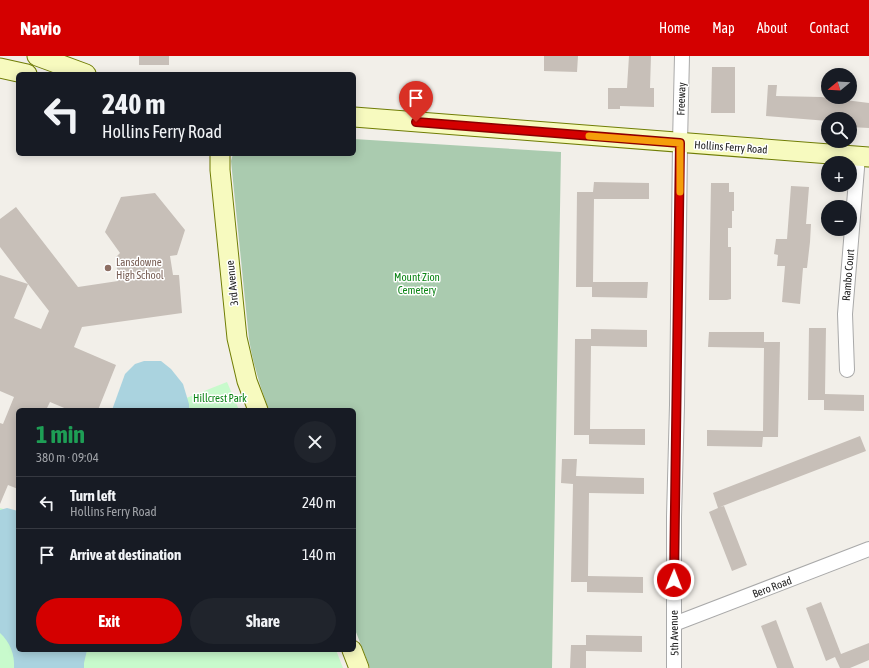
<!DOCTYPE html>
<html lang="en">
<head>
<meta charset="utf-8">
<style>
	body { margin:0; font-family:"Asap Condensed",sans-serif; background:#20242c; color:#f1f3f6; height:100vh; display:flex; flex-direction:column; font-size:15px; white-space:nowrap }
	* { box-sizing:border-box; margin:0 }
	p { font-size:13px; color:#9ea1a6 }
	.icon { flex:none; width:22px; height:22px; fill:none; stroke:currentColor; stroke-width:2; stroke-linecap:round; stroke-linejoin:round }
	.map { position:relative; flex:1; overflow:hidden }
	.drawer { position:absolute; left:16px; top:352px; width:340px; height:244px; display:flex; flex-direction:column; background:#171b24; border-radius:6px; box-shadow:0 2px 10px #0003 }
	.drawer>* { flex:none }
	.guide { position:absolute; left:16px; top:16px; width:340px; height:84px; border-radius:6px; box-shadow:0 2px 10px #0003; background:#171b24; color:#f1f3f6; overflow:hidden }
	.needle { width:26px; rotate:252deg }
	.controls { position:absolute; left:821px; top:12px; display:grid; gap:8px }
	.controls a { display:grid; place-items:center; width:36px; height:36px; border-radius:50%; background:#171b24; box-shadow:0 2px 10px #0003; font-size:20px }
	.pin { position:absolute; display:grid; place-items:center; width:34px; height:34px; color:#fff; margin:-41px -17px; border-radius:50% 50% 50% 0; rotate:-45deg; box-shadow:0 0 4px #0007 }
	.pin .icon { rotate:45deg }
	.me { position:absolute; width:44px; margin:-22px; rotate:1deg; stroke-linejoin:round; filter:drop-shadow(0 0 3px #0008) }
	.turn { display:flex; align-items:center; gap:14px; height:84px; padding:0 20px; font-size:18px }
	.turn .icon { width:52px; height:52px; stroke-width:2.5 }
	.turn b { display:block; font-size:28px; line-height:34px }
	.round { display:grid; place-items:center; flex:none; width:42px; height:42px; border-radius:21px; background:#20242c }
	.head { display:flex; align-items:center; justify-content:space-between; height:68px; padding:0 20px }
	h1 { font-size:24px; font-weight:700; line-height:30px; color:#1e9e55 }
	.button { display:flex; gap:8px; margin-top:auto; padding:8px 20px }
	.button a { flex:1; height:46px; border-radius:24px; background:#d40000; color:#fff; font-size:16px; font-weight:700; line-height:46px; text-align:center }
	.button a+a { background:#20242c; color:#f1f3f6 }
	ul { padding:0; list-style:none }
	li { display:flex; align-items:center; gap:12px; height:52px; padding:0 20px; border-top:1px solid #363941 }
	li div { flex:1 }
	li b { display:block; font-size:15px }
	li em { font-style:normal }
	header { display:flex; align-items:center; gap:24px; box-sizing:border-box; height:56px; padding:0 20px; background:#d40000; color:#fff }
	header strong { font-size:19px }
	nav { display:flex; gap:22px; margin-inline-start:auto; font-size:14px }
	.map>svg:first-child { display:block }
	.cemetery { fill:#aacbaf }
	.park { fill:#c8facc }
	.water { fill:#aad3df }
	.building { fill:#c7bfb8; fill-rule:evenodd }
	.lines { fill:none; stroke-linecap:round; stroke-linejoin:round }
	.street-casing { stroke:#a9a9a9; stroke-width:16 }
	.secondary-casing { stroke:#707d05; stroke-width:21 }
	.street { stroke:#fff; stroke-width:14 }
	.secondary { stroke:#f7fabf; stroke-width:19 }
	.route-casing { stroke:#8a0000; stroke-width:10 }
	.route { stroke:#d40000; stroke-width:7 }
	.slow { stroke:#f59e0b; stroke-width:7 }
	.education-dot { fill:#8d6e63; stroke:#fff; stroke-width:1.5 }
	.labels { text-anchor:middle; stroke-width:3; stroke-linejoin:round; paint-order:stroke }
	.street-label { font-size:11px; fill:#222; stroke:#fff }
	.education-label { font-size:11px; fill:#785e54; stroke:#fff; text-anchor:start }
	.park-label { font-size:11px; fill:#0c8416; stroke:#fff }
</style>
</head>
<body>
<header>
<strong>Navio</strong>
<nav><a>Home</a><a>Map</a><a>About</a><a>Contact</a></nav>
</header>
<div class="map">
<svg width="869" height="612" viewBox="0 0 869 612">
	<rect width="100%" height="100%" fill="#f2efe9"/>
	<!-- cemetery -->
	<path class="cemetery" d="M 354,83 L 561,96 L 552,612 L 370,612 L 354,571 L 354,354 L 269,354 C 260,331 253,307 249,283 L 231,105 L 233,98 L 354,98 Z"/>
	<!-- park -->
	<g class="park">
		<path d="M 227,326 L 239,354 L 156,354 Z"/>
		<path d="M 0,452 L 18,457 L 18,594 L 336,594 L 343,612 L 0,612 Z"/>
	</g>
	<!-- water -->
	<g class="water">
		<path d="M 144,305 L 161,305 L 171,313 L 183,328 L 189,348 L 189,354 L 112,354 L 125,318 L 135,308 Z"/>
		<path d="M 7,452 L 18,455 L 18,594 L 87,594 L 84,607 L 84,612 L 14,612 C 15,599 10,586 0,577 L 0,454 Z"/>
	</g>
	<!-- building -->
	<g class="building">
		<rect x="139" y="0" width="30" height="9"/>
		<path d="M 544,0 L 578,0 L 577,16 L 544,15 Z"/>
		<path d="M 629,0 L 651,0 L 650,32 L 654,32 L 654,51 L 620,50 L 620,53 L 608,53 L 608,32 L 627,32 Z"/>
		<path d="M 712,11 L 735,11 L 735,57 L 711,57 Z"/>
		<path d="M 768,29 L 777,29 L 776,40 L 821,41 L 869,47 L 869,72 L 850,71 L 850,63 L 828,63 L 828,65 L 766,60 Z"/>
		<path d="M 594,126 L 649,127 L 649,143 L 594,143 L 593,226 L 648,226 L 647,242 L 592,241 L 592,231 L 576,231 L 577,136 L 593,136 Z"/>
		<path d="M 711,127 L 729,127 L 729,136 L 734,136 L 734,155 L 732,155 L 732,172 L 728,172 L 728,191 L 731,191 L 731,243 L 727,244 L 709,244 Z"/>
		<path d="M 791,130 L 809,131 L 806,168 L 811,168 L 810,186 L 807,212 L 803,212 L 800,248 L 782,246 L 785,210 L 777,210 L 778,199 L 774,198 L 776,183 L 787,183 Z"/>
		<path d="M 155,137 L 185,174 L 177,199 L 170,200 L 173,219 L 179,219 L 182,257 L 82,271 L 74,291 L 116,309 L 98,354 L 69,354 L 50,346 L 46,354 L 18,354 L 18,433 L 8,429 L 0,448 L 0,367 L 3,368 L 14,341 L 0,335 L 0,219 L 28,228 L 0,191 L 0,163 L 16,151 L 78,231 L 118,225 L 116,201 L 120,197 L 105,176 L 121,141 ZM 28,228 L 49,255 L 41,273 L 14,262 Z"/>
		<path d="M 809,272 L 826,272 L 825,338 L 864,339 L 864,355 L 824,354 L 824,344 L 808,344 Z"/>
		<path d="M 591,273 L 647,274 L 647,291 L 591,290 L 590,373 L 645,373 L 645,389 L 589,388 L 589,379 L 574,379 L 575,283 L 591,283 Z"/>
		<path d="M 709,276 L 764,276 L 764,286 L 780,286 L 778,381 L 763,381 L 762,391 L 707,390 L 707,374 L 763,375 L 764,292 L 708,291 Z"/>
		<path d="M 860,380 L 866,395 L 720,451 L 724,450 L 747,509 L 732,515 L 709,456 L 718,452 L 713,437 Z"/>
		<path d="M 562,403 L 577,403 L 576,420 L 644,422 L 644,438 L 589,437 L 588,520 L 643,521 L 643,537 L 587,536 L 587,526 L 571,526 L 573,428 L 561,427 Z"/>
		<path d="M 821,546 L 841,598 L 869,587 L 869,604 L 850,612 L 840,612 L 835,601 L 826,605 L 806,552 Z"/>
		<path d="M 776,564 L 794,612 L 777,612 L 761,570 Z"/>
		<path d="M 586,579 L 642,580 L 642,596 L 586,595 L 586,612 L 570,612 L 571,589 L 586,589 Z"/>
	</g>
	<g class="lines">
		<!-- street casing -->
		<g class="street-casing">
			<g id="street">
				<path d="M 847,314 L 845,258 L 858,100"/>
				<path d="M 674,568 L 869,493"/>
				<path d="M 674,612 L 674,461 L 677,349 L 680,87 L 682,0"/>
			</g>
		</g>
		<!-- secondary casing -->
		<g class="secondary-casing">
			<g id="secondary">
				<path d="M 37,0 L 86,18"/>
				<path d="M 0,12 L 27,18"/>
				<path d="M 354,61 L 869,101"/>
				<path d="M 220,98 L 220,114 L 237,282 L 247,325 L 258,354"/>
				<path d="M 352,594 L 359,612"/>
			</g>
		</g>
		<!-- street -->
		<use href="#street" class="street"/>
		<!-- secondary -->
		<use href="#secondary" class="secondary"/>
	</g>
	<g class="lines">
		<!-- route casing -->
		<g class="route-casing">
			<path id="route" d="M 416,66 L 680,87 L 674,524"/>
		</g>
		<!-- route -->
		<use href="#route" class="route"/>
		<!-- slow -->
		<path class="slow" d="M 589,80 L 680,87 L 680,136"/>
	</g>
	<!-- markers -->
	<circle class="education-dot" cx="108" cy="212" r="4"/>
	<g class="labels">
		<!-- street labels -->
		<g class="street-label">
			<text transform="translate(681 43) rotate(-88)" y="4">Freeway</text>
			<text transform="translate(731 91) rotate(4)" y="4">Hollins Ferry Road</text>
			<text transform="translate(848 219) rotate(-85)" y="4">Rambo Court</text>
			<text transform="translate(232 227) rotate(-96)" y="4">3rd Avenue</text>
			<text transform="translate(772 531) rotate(-21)" y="4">Bero Road</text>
			<text transform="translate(674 577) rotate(-91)" y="4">5th Avenue</text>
		</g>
		<!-- education labels -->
		<g class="education-label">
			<text x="116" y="210">Lansdowne<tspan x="116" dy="13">High School</tspan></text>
		</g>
		<!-- park labels -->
		<g class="park-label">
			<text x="417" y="225">Mount Zion<tspan x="417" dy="13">Cemetery</tspan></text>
			<text x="220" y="346">Hillcrest Park</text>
		</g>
	</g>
</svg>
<div class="controls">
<a><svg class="needle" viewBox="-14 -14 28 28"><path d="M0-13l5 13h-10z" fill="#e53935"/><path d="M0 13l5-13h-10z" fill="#9ea1a6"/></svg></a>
<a><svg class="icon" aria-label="search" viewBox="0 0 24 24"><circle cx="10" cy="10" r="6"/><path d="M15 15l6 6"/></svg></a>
<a>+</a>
<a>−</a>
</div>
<div class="pin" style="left:416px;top:66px;background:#d93025"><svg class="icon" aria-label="arrive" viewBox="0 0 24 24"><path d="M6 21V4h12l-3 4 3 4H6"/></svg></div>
<svg class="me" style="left:674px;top:524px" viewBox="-20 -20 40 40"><circle r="17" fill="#d40000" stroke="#fff" stroke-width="3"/><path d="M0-11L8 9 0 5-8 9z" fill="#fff"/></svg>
<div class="guide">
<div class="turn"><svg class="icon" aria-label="left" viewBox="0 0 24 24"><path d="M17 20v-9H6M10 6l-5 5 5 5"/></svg><div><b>240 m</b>Hollins Ferry Road</div></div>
</div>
<section class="drawer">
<div class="head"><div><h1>1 min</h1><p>380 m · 09:04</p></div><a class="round"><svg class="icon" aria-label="close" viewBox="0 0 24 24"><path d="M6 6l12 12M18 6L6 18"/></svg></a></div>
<ul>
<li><svg class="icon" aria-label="left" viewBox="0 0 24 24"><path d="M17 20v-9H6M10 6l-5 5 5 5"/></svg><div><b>Turn left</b><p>Hollins Ferry Road</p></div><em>240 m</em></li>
<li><svg class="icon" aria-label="arrive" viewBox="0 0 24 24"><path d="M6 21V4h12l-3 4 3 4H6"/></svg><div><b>Arrive at destination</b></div><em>140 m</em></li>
</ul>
<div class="button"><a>Exit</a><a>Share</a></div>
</section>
</div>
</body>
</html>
